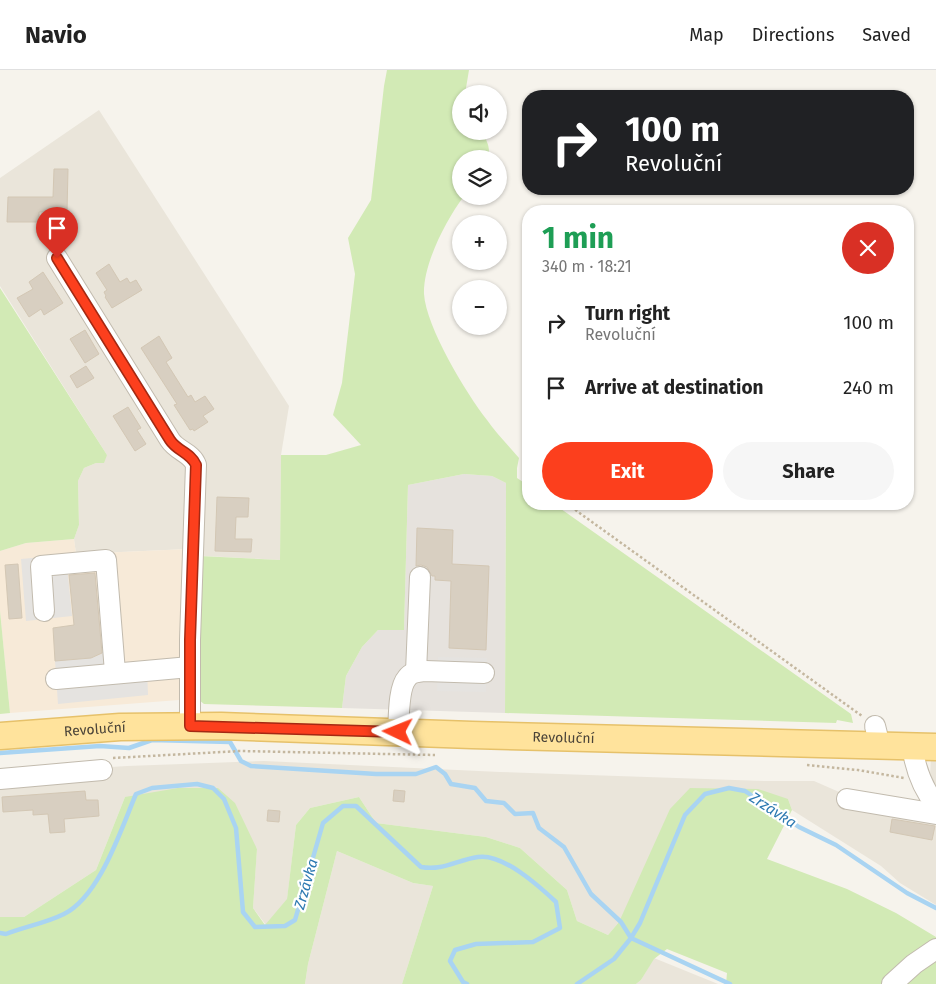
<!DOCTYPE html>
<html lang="en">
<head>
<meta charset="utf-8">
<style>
	body { margin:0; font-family:"Fira Sans",sans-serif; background:#f6f6f6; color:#222; height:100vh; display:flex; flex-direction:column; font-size:19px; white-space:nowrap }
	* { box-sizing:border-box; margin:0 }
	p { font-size:16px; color:#767676 }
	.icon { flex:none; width:28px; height:28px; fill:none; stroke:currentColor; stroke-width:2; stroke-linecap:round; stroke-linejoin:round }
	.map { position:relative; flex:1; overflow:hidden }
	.side { position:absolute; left:522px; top:135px; width:392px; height:305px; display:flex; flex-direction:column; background:#fff; border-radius:20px; box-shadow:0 1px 4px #0004 }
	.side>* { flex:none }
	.guide { position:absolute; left:522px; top:20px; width:392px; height:105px; border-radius:20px; box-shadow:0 1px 4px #0004; background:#202124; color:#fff; overflow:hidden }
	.tools { position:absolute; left:452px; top:15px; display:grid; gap:10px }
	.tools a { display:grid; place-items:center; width:55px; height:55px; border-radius:50%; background:#fff; box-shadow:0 1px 4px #0004; font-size:25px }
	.pin { position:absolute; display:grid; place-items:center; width:42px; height:42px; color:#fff; margin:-51px -21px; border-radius:50% 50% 50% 0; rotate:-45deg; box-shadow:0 0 5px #0007 }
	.pin .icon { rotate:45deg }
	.me { position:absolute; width:55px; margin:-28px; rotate:272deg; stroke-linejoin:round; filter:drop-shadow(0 0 4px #0008) }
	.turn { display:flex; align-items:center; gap:18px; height:105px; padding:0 20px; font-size:22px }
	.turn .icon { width:65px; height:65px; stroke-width:2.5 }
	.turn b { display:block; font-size:35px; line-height:42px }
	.round { display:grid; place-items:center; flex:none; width:52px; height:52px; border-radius:26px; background:#f6f6f6 }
	.summary { display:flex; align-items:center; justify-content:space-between; height:85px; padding:0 20px }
	h1 { font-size:30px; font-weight:700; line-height:38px; color:#1e9e55 }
	.action { display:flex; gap:10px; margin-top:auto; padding:10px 20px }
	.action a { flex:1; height:58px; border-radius:30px; background:#fc3f1d; color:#fff; font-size:20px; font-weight:700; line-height:58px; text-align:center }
	.action a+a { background:#f6f6f6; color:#222 }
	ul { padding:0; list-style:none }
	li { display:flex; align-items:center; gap:15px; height:65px; padding:0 20px }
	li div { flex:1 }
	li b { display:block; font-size:19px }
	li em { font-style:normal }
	header { display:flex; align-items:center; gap:30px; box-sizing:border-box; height:70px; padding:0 25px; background:#fff; border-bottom:1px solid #e0e0e0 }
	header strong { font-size:24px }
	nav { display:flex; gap:28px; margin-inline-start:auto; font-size:18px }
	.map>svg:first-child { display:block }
	.residential { fill:#eae5da }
	.commercial { fill:#f7ead8 }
	.industrial { fill:#e6e2dd }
	.green { fill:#d2eab5 }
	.parking { fill:#e5e3e0 }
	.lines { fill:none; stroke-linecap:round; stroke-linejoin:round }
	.stream { stroke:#a9d4f2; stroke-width:4.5 }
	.building { fill:#d8cfc1; stroke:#d3c7b4 }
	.minor-casing { stroke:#c2bbae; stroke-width:22 }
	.major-casing { stroke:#e6c16a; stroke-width:29 }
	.path { stroke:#c4b79f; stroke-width:2.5; stroke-dasharray:2.5 2.5; stroke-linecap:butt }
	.minor { stroke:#fff; stroke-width:20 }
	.major { stroke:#ffe39c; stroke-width:26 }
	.route-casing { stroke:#a42913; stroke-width:12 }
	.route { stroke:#fc3f1d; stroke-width:9 }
	.labels { text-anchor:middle; stroke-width:4.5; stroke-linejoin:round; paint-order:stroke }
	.street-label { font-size:14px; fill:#4b4439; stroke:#fff }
	.water-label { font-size:15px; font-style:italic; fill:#2e7ab2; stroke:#fff }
</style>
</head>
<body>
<header>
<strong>Navio</strong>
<nav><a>Map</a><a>Directions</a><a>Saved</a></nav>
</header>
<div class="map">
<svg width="936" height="914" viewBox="0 0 936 914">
	<rect width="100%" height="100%" fill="#f6f3ec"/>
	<!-- residential -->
	<g class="residential">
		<path d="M 99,40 L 289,336 L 281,385 L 280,490 L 188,485 L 188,479 L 76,484 L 74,469 L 79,455 L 78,411 L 84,398 L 96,393 L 107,385 L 0,216 L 0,108 Z"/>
		<path d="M 931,687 L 936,688 L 936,835 L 900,813 L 881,796 L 792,740 L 788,729 L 619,852 L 608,865 L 577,851 L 567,820 L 520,778 L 486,767 L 376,753 L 359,727 L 310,738 L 296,755 L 287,830 L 266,855 L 253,838 L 257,778 L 125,727 L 96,800 L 24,847 L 0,847 L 0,704 L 127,696 L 264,691 L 500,702 L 764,711 L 814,711 L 846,725 L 916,737 L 930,706 Z"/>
		<path d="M 337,781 L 413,813 L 433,816 L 402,914 L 305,914 L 308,894 Z"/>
		<path d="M 654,888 L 718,914 L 636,914 L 641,910 Z"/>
	</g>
	<!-- commercial -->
	<path class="commercial" d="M 74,469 L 76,484 L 189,479 L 179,630 L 10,643 L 0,541 L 0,481 L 26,473 Z"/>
	<!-- industrial -->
	<path class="industrial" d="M 464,404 L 492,406 L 506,413 L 505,643 L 342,638 L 346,606 L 362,577 L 378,560 L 404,560 L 408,415 Z"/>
	<!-- green -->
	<g class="green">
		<path d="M 387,0 L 469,0 L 465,24 L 461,24 L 461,61 L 481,61 C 487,70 491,78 488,89 L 461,89 L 461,126 L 464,126 C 446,150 423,194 424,224 C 426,257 466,323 487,350 C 496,363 508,375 519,388 L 517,398 L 517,408 L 529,416 L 529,434 L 554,434 L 851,644 L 853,653 L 837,650 L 836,653 L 505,643 L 506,413 L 492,406 L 464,404 L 408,415 L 404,560 L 378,560 L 362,577 L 346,606 L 342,638 L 204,634 L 199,630 L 200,486 L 280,490 L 281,385 L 326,385 L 361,375 L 333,345 L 342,313 L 355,204 L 348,168 L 371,130 L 384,16 Z"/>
		<path d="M 0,218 L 107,385 L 104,393 L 96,393 L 84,398 L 78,411 L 79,455 L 74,469 L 26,473 L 0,481 Z"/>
		<path d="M 0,541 L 10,643 L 0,644 Z"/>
		<path d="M 178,718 L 218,718 L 235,733 L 257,779 L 253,838 L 265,855 L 287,829 L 296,755 L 310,738 L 359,727 L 376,753 L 486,767 L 520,778 L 567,820 L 577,851 L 608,865 L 619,852 L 670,739 L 690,718 L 758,719 L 788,729 L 792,740 L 767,789 L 847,819 L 896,843 L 936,867 L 936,873 L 889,914 L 726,914 L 727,903 L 667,879 L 654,889 L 641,910 L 636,914 L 402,914 L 433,816 L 413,813 L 337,781 L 308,894 L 305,914 L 0,914 L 0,847 L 24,847 L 96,800 L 125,727 Z"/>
		<path d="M 936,887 L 936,914 L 905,914 Z"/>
	</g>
	<!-- parking -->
	<g class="parking">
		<path d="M 66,485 L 72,546 L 26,551 L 21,489 Z"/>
		<path d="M 107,576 L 115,602 L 147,599 L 148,625 L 58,634 L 55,591 L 94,587 L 101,584 Z"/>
		<path d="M 438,587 L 487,588 L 486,622 L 437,621 Z"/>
	</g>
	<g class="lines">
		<!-- stream -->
		<g class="stream">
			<path d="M 0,683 L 100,676 L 129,678 L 152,670 L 230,672 L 241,691 L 251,696 L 376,704 L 416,704 L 436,697 L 445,704 L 451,714 L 475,718 L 486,731 L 504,733 L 515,744 L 533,743 L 539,758 L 564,777 L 591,824 L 621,852 L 631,868 L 730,914"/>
			<path d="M 0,863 L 6,864 C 24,857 46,853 64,844 C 100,826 121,759 136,724 L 152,718 L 197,714 L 213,718 L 224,729 L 236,758 L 243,842 L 255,857 L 285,856 L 295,850 L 323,753 L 343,736 L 356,736 L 421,797 C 443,801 457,790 478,787 C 503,783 539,816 556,832 L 560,858 L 533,872 L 476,874 L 455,880 L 450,891 L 463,912 L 467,914"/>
			<path d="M 577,914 L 614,889 L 631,868 L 640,853 L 685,745 L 705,724 L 729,718 L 745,721 L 799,757 L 836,775 L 907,823 L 936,838"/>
		</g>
	</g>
	<!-- building -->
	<g class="building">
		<path d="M 54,99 L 68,99 L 67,142 L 39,142 L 39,152 L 7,152 L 8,127 L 53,127 Z"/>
		<path d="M 109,194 L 120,212 L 127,208 L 130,213 L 136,210 L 142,220 L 112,238 L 105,227 L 106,226 L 104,222 L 107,220 L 96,203 Z"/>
		<path d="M 43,202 L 63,233 L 44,245 L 41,239 L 29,247 L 17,228 L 33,219 L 29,212 Z"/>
		<path d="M 85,260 L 99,284 L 85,293 L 70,269 Z"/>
		<path d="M 159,266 L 172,288 L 166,292 L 188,327 L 191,325 L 195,332 L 205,326 L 214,339 L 203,346 L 208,352 L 194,361 L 193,359 L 190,360 L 174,335 L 177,334 L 141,278 Z"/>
		<path d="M 86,296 L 94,308 L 77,318 L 70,306 Z"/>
		<path d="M 128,337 L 141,358 L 137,360 L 146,374 L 135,381 L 113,346 Z"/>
		<path d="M 217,427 L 249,428 L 248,447 L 236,447 L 235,469 L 252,469 L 251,482 L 215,481 Z"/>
		<path d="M 417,458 L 453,460 L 452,494 L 489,496 L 486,580 L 449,578 L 451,511 L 435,510 L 435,506 L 432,506 L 427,497 L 421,495 L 416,496 Z"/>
		<path d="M 18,494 L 22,548 L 9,549 L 5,495 Z"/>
		<path d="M 95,503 L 102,583 L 91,588 L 55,591 L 53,558 L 74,555 L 69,505 Z"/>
		<path d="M 394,720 L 405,721 L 404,732 L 393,731 Z"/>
		<path d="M 85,721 L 86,730 L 98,730 L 99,746 L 64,749 L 65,762 L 50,763 L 48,744 L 33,745 L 33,740 L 3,742 L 2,727 Z"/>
		<path d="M 268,740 L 280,741 L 279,752 L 267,751 Z"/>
		<path d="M 892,749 L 935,756 L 932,770 L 890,762 Z"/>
	</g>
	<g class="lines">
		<!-- minor casing -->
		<g class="minor-casing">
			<g id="minor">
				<path d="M 57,188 L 170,370 C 177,381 192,383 196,395 L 190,570 L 190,656"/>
				<path d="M 44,541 L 41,496 L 106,490 L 115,602"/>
				<path d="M 416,602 L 420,507"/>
				<path d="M 56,609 L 190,597"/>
				<path d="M 875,656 L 880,676"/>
				<path d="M 398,663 C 399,649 398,618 407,608 C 411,602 418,602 425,601 L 484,603"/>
				<path d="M 912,676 C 915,697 923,719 936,735"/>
				<path d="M 0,709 L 102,700"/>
				<path d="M 847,729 L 936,744"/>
				<path d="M 892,914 L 914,894 L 936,879"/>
			</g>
		</g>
		<!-- major casing -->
		<g class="major-casing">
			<g id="major">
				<path id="s1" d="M 0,666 L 120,657 L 221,656 L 472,665 L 936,677"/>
			</g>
		</g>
		<!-- path -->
		<g class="path">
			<path d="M 523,402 L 529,406"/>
			<path d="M 567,434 L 862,646"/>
			<path d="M 113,688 L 240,681 L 435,685"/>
			<path d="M 807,695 L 858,700 L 904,708"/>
		</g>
		<!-- minor -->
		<use href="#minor" class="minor"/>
		<!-- major -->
		<use href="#major" class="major"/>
	</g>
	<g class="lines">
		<!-- route casing -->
		<g class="route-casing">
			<path id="route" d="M 57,188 L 170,370 C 177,381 191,383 196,395 L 190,570 L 190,656 L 398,662"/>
		</g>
		<!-- route -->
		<use href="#route" class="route"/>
	</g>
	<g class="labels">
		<!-- street labels -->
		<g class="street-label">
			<text dy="5" stroke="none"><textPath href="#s1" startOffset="95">Revoluční</textPath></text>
			<text dy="5" stroke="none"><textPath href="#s1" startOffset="564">Revoluční</textPath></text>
		</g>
		<!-- water labels -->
		<g class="water-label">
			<text transform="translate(773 740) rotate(33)" y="5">Zrzávka</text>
			<text transform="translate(306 814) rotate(-74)" y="5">Zrzávka</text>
		</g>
	</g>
</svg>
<div class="tools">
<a><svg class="icon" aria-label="sound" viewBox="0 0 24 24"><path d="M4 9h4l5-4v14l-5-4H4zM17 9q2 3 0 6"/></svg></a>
<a><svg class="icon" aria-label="layers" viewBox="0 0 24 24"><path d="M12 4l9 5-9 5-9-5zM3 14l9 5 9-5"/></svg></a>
<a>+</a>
<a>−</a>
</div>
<div class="pin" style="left:57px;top:188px;background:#d93025"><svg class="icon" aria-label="arrive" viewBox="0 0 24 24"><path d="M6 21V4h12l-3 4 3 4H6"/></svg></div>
<svg class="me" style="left:398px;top:662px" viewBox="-20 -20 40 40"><path d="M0-17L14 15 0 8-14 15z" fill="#fc3f1d" stroke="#fff" stroke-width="4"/></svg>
<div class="guide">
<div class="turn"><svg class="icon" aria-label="right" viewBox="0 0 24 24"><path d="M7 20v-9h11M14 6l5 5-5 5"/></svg><div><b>100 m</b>Revoluční</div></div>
</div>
<section class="side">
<div class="summary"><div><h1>1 min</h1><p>340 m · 18:21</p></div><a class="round" style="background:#d93025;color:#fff"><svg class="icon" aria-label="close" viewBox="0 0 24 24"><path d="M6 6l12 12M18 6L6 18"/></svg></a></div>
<ul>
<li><svg class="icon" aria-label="right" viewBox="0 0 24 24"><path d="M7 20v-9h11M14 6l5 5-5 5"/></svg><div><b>Turn right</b><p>Revoluční</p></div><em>100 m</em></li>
<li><svg class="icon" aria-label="arrive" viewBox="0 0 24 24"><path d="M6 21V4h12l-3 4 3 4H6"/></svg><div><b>Arrive at destination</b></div><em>240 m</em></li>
</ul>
<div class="action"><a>Exit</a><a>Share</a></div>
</section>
</div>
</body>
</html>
